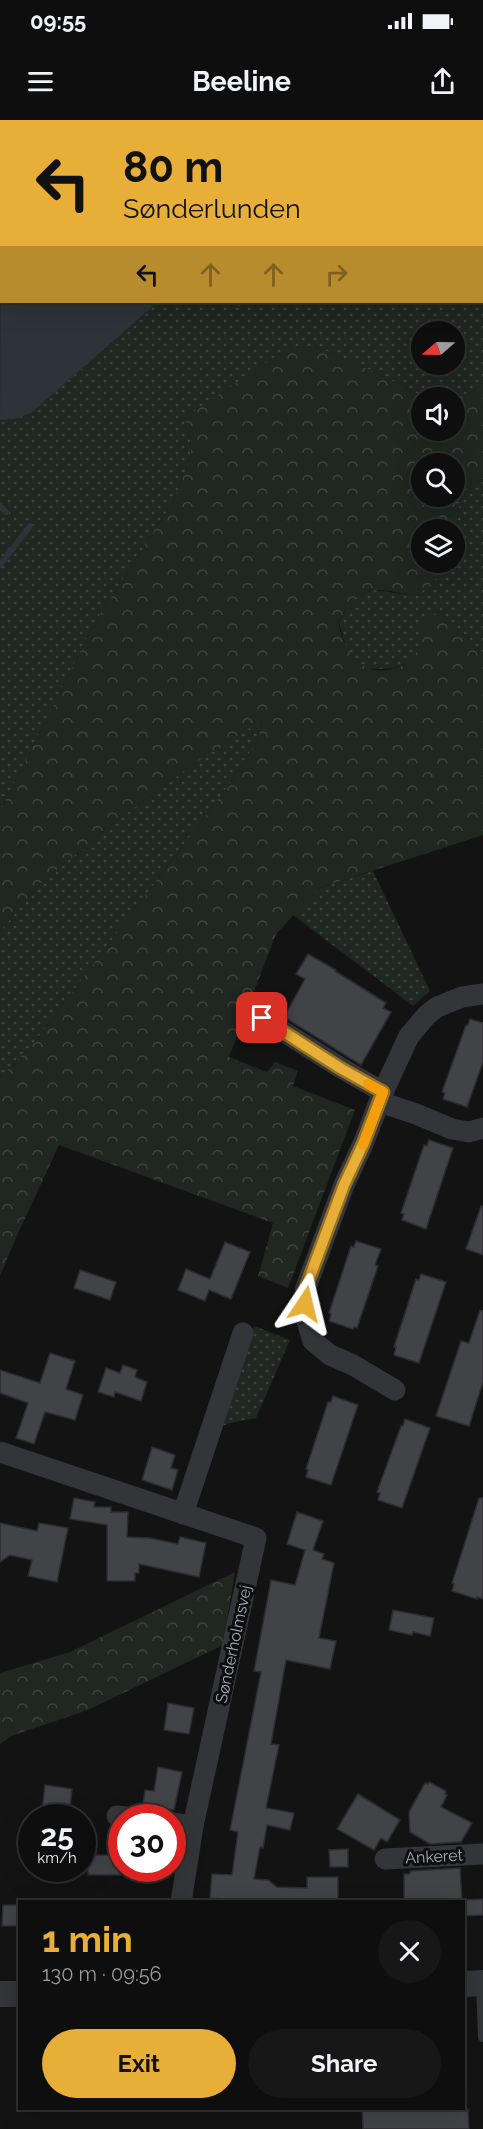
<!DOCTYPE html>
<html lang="en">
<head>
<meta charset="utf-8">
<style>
	body { margin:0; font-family:Raleway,sans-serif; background:#171718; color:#f1f3f6; height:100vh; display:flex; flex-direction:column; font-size:22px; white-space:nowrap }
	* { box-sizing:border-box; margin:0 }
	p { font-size:20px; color:#9b9c9e }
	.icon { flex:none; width:33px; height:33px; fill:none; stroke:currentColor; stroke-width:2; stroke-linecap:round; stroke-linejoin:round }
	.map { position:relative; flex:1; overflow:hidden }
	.side { position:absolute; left:18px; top:1780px; width:447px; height:210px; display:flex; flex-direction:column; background:#0e0e0f; border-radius:0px; box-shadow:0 6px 24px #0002,0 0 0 2px #2e2e2f }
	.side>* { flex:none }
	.banner { position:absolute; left:0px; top:0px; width:483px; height:183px; box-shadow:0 6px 24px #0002,0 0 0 2px #2e2e2f; background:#e7ae38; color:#111; overflow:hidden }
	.needle { width:39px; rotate:250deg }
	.fabs { position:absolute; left:411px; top:201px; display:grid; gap:12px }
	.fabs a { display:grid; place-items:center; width:54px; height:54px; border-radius:50%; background:#0e0e0f; box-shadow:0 6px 24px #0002,0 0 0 2px #2e2e2f; font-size:30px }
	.speed { position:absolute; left:18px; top:1684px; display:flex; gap:12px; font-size:30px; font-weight:700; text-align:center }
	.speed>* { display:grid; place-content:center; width:78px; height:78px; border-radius:50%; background:#0e0e0f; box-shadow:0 6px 24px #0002,0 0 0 2px #2e2e2f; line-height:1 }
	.speed small { font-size:15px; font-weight:400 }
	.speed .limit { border:9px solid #d22; background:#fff; color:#111 }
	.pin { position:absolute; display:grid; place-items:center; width:51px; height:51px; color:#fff; margin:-26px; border-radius:12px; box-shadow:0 3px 9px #0006 }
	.me { position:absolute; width:66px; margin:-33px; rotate:10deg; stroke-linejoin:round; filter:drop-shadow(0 0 4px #0008) }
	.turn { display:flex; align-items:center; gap:21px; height:126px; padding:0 24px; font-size:27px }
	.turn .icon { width:78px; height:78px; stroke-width:2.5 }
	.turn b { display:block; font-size:42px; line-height:51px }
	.lanes { display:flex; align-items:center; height:57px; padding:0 24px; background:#0003; justify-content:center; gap:30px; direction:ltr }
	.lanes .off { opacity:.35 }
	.round { display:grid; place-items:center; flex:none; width:63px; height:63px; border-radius:32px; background:#171718 }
	.overview { display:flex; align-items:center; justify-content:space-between; height:102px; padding:0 24px }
	h1 { font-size:36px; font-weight:700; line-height:45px; color:#e7ae38 }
	.primary-button { display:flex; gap:12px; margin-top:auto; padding:12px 24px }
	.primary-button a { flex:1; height:69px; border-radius:36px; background:#e7ae38; color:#111; font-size:24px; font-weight:700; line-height:69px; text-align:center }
	.primary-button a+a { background:#171718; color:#f1f3f6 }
	.status { display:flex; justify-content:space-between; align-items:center; height:42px; padding:0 30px; background:#0e0e0f; direction:ltr }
	.status svg { height:16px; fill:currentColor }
	header { display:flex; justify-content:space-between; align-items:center; height:78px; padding:0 24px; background:#0e0e0f; font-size:27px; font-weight:700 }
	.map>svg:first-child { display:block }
	.grass { fill:url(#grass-dots); fill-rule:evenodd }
	.forest { fill:url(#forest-crowns); fill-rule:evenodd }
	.water { fill:#2c3339 }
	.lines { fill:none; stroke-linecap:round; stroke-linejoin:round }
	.stream { stroke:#2c3339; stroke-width:6 }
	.building { fill:#424347; stroke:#2d2d30; stroke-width:1.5 }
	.service { stroke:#343539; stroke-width:10 }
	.minor { stroke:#343539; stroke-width:21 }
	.tertiary { stroke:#343539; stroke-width:26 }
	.route-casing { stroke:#967124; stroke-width:15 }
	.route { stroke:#e7ae38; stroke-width:10 }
	.slow { stroke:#f59e0b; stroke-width:10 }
	.labels { text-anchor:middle; stroke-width:6; stroke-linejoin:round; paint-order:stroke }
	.street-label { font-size:16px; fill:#a5aab4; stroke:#0e0e0f }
</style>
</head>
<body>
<div class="status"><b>09:55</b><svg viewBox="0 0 49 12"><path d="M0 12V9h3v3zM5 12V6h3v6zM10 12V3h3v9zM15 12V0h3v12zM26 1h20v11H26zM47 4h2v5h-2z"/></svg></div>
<header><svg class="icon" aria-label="menu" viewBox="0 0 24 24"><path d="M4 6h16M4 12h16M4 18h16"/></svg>Beeline<svg class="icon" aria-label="share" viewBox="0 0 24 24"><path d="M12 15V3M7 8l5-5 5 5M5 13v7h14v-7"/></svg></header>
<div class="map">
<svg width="483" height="2009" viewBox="0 0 483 2009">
	<defs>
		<pattern id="grass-dots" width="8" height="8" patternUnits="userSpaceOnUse" patternTransform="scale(1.5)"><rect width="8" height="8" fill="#1f2720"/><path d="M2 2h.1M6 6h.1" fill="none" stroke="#3d443e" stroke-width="1.8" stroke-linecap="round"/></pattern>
		<pattern id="forest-crowns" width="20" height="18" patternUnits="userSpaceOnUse" patternTransform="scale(1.5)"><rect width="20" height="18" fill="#1f2720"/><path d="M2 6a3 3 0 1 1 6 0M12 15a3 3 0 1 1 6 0" fill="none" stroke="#3d443e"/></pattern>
	</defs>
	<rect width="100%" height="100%" fill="#131314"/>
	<!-- grass -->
	<g class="grass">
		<path d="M 0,0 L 483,0 L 483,263 L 470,273 L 455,278 L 424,277 L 379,254 L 315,226 L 186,303 L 191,323 L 190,341 L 172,383 L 95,502 L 0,692 ZM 2,2 L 482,2 L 482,182 L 2,182 ZM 422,212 L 454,212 L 454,244 L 422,244 Z"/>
		<path d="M 483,359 L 483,533 L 452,502 L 420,506 C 420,516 422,527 417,535 C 406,550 378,551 362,547 L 347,530 L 339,503 L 342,495 L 358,477 L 367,472 L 375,470 L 417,476 L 447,448 L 447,443 L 454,442 L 455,418 L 461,371 Z"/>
		<path d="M 262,599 L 258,620 L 231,662 L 30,928 L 0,957 L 0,811 L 41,763 L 116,701 L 189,647 Z"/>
		<path d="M 373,751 L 430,871 L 413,886 L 293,795 L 319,768 Z"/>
		<path d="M 254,1206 L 290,1220 L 256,1298 L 230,1303 L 220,1307 Z"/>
	</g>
	<!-- forest -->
	<g class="forest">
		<path d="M 297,226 L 315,226 L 379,254 L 424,277 L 422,278 L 422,310 L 454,310 L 455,278 L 470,273 L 483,263 L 483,359 L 461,371 L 455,418 L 454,410 L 422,410 L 422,442 L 447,443 L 447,448 L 417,476 C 404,474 389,470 376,470 C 366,470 359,476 353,483 C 348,489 341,494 339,501 C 338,507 341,513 343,519 C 351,539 364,553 387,550 C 410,546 420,536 420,514 C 420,510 419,504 422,501 C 426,496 434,495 439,494 L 452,502 L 483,533 L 483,715 L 319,768 L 276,814 L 229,937 L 267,952 L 275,942 L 298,951 L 293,966 L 355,990 L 288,1168 L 258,1156 L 273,1103 L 59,1025 L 15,1120 L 0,1156 L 0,957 L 30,928 L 231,662 L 258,620 L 262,600 L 189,647 L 116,701 L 41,763 L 0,811 L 0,692 L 95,502 L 172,383 L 190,341 L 191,323 L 186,303 L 187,296 L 288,228 ZM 422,344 L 454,344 L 454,376 L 422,376 Z"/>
		<path d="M 235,1452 L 223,1525 L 88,1590 L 11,1616 L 0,1624 L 0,1553 L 70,1532 Z"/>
	</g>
	<!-- water -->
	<g class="water">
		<path d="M 18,0 L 340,0 L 338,2 L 16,1 Z"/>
		<path d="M 1,12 L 2,182 L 155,182 L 151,188 L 31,293 L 15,299 L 0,300 Z"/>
	</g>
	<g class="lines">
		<!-- stream -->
		<g class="stream">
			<path d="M 482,6 L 483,5"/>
			<path d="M 239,183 L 240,182"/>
			<path d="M 0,386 L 6,392"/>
			<path d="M 0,445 L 30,406"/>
		</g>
	</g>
	<!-- building -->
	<g class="building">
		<path d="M 308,834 L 336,850 L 335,851 L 386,883 L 383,888 L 391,892 L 361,945 L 284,897 L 305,859 L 296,854 Z"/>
		<path d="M 470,899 L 483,903 L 483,942 L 467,987 L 443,979 L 445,973 L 442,972 L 466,905 L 468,905 Z"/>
		<path d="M 429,1020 L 453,1028 L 426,1109 L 402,1100 L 404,1094 L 401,1093 L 424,1025 L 427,1026 Z"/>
		<path d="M 481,1086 L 483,1086 L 483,1135 L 466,1129 Z"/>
		<path d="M 356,1121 L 381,1129 L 375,1145 L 378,1146 L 357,1208 L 354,1207 L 353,1209 L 329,1201 L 331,1194 L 329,1193 L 351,1126 L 354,1127 Z"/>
		<path d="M 225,1122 L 250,1132 L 231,1179 L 209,1170 L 205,1181 L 178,1170 L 186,1149 L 210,1159 Z"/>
		<path d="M 80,1150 L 116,1162 L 110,1180 L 74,1168 Z"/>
		<path d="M 421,1154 L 446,1162 L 419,1243 L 394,1235 L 396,1227 L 394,1227 L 416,1159 L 419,1160 Z"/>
		<path d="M 480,1190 L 483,1191 L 483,1262 L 469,1306 L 436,1296 L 461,1221 L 469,1223 Z"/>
		<path d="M 50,1233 L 75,1241 L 66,1269 L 83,1275 L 75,1300 L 45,1292 L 34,1324 L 16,1318 L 28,1283 L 0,1273 L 0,1250 L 40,1263 Z"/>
		<path d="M 123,1245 L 137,1250 L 135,1257 L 147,1262 L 141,1281 L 115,1272 L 114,1277 L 98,1272 L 106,1248 L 120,1253 Z"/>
		<path d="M 333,1276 L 358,1285 L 331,1365 L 306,1357 L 308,1350 L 306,1349 L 328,1282 L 331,1282 Z"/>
		<path d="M 405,1299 L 430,1308 L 402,1388 L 378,1380 L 380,1373 L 377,1372 L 401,1306 L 403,1306 Z"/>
		<path d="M 152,1327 L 175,1335 L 171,1348 L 178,1350 L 172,1370 L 142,1360 Z"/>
		<path d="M 74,1378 L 95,1382 L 94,1387 L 111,1387 L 111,1392 L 128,1392 L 127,1417 L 150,1418 L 178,1424 L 180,1417 L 206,1423 L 199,1457 L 139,1444 L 139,1453 L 135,1453 L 135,1461 L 107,1461 L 107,1405 L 70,1399 Z"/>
		<path d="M 479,1378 L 483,1378 L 483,1479 L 477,1477 L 477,1479 L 452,1471 L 454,1464 L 452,1463 Z"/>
		<path d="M 297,1392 L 323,1401 L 313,1430 L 324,1434 L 322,1439 L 334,1443 L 319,1518 L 336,1521 L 330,1549 L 286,1540 L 271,1624 L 279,1625 L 266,1688 L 294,1693 L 290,1710 L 267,1705 L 263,1728 L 260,1727 L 254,1759 L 268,1760 L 277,1767 L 307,1768 L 307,1757 L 338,1757 L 338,1782 L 239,1782 L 239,1780 L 210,1778 L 212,1754 L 232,1755 L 238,1712 L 230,1710 L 261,1552 L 254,1551 L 271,1460 L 295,1465 L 305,1430 L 287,1424 Z"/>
		<path d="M 0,1403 L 37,1411 L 39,1403 L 68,1408 L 57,1462 L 28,1456 L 32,1440 L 10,1435 L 0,1442 Z"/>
		<path d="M 393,1490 L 434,1498 L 430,1516 L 413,1512 L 412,1515 L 389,1510 Z"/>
		<path d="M 168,1583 L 194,1588 L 189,1614 L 164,1610 Z"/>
		<path d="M 158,1647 L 182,1652 L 174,1690 L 143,1685 L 145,1670 L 154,1671 Z"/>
		<path d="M 429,1662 L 446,1671 L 445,1674 L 447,1675 L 441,1687 L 472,1703 L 461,1722 L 430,1724 L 410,1712 L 409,1692 L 425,1663 L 428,1664 Z"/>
		<path d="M 45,1665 L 72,1669 L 70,1687 L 65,1686 L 63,1698 L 41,1698 Z"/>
		<path d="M 358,1674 L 400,1700 L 387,1722 L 381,1718 L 374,1730 L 337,1709 Z"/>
		<path d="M 348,1729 L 348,1747 L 330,1747 L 329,1730 Z"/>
		<path d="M 87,1735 L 119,1735 L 120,1755 L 88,1755 Z"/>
		<path d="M 460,1748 L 462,1782 L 404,1780 L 404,1754 L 410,1754 L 410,1751 Z"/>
		<path d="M 483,1779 L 483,1795 L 464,1796 L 464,1780 Z"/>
		<path d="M 3,1785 L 20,1785 L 20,1806 L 2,1806 Z"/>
		<path d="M 362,1989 L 468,1989 L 469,2009 L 363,2009 Z"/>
	</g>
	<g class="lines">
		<!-- service -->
		<path class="service" d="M 481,1864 L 483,1917"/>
		<!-- minor -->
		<g class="minor">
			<path d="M 262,898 L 341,948 L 383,972"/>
			<path d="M 380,982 L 416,994 L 452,1009 L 469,1012 L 483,1008"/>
			<path d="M 395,1270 L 353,1245 L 330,1235 L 313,1221 L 306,1198 L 305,1170 L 344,1065 L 363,1024 L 383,972 L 409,916 L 427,895 L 437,887 L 462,877 L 483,874"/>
			<path d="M 0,1332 L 256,1418 L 193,1706 L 181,1782"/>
			<path d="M 183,1394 L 243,1213"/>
			<path d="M 117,1696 L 134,1698"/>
			<path d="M 172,1703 L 193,1706"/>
			<path d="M 385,1739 L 483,1734"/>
		</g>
		<!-- tertiary -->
		<g class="tertiary">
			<path d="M 464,1864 L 483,1863"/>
			<path d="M 0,1874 L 20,1874"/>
		</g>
	</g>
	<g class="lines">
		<!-- route casing -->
		<g class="route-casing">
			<path id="route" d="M 262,898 L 340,948 L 383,972 L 363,1024 L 344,1065 L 305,1170 L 305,1184"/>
		</g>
		<!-- route -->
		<use href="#route" class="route"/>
		<!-- slow -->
		<path class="slow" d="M 363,1025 L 383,972 L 368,964"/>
	</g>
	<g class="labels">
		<!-- street labels -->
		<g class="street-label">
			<text transform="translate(233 1524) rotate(-78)" y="6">Sønderholmsvej</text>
			<text transform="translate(434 1736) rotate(-3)" y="6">Ankeret</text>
		</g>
	</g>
</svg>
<div class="fabs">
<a><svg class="needle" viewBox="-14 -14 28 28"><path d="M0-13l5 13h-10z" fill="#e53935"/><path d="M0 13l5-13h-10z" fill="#9b9c9e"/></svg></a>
<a><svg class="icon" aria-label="sound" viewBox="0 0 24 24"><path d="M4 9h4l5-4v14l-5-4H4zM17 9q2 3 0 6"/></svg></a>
<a><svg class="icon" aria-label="search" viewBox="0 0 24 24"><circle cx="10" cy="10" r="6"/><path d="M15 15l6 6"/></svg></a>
<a><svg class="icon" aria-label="layers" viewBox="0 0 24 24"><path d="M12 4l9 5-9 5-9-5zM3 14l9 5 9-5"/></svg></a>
</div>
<div class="speed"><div>25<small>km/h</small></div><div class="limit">30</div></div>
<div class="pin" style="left:262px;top:898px;background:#d93025"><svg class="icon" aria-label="arrive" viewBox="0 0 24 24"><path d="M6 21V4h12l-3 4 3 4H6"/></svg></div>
<svg class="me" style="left:305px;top:1184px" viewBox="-20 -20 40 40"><path d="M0-17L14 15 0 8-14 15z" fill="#e7ae38" stroke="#fff" stroke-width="4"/></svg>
<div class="banner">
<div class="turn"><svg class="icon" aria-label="left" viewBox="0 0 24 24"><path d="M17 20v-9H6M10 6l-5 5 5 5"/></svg><div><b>80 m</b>Sønderlunden</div></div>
<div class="lanes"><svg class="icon" aria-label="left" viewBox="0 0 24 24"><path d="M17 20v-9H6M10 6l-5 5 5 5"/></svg><svg class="icon off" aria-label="ahead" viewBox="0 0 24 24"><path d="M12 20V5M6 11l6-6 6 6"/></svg><svg class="icon off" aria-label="ahead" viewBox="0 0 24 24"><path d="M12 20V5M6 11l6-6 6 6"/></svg><svg class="icon off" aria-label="right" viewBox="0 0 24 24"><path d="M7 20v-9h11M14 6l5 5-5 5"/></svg></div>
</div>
<section class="side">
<div class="overview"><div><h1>1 min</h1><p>130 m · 09:56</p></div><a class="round"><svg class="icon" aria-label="close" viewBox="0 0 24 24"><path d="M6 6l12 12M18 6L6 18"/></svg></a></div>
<div class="primary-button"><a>Exit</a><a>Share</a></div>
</section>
</div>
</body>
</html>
